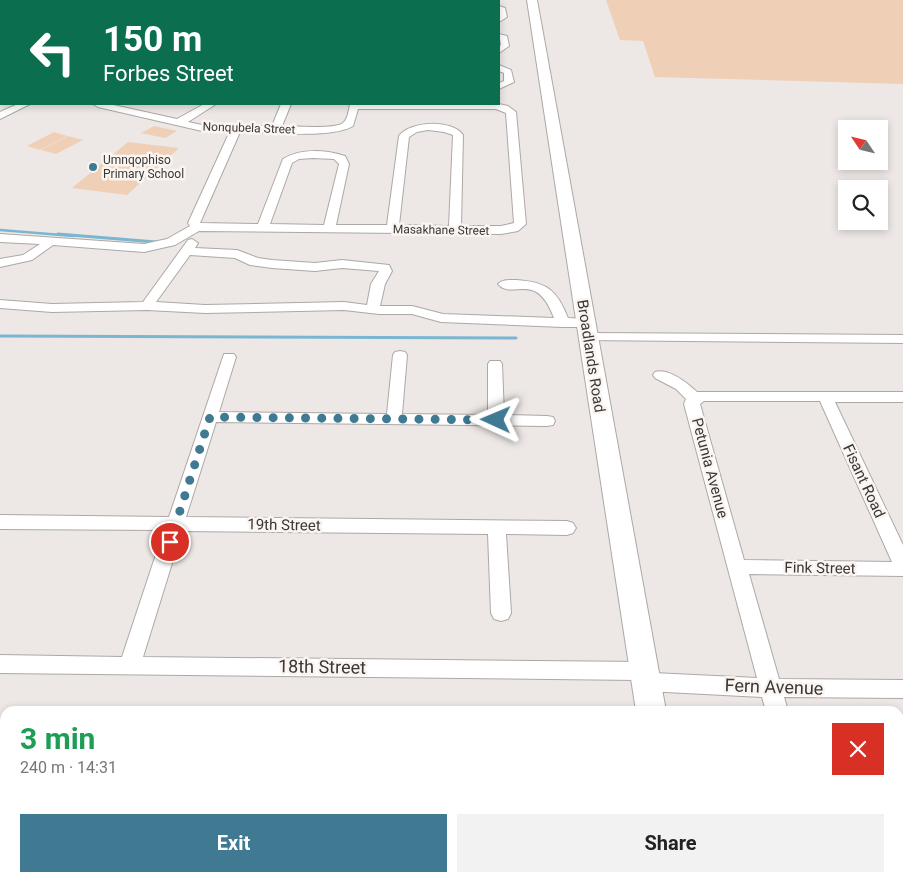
<!DOCTYPE html>
<html lang="en">
<head>
<meta charset="utf-8">
<style>
	body { margin:0; font-family:Roboto,sans-serif; background:#f2f2f2; color:#222; height:100vh; display:flex; flex-direction:column; font-size:19px; white-space:nowrap }
	* { box-sizing:border-box; margin:0 }
	p { font-size:16px; color:#767676 }
	.icon { flex:none; width:28px; height:28px; fill:none; stroke:currentColor; stroke-width:2; stroke-linecap:round; stroke-linejoin:round }
	.map { position:relative; flex:1; overflow:hidden }
	.details { position:absolute; left:0px; top:706px; width:904px; height:176px; display:flex; flex-direction:column; background:#fff; border-radius:15px 15px 0 0; box-shadow:0 2px 8px #0003 }
	.details>* { flex:none }
	.banner { position:absolute; left:0px; top:0px; width:500px; height:105px; box-shadow:0 2px 8px #0003; background:#0b6e4f; color:#fff; overflow:hidden }
	.needle { width:32px; rotate:305deg }
	.buttons { position:absolute; left:838px; top:120px; display:grid; gap:10px }
	.buttons a { display:grid; place-items:center; width:50px; height:50px; border-radius:0px; background:#fff; box-shadow:0 2px 8px #0003; font-size:25px }
	.pin { position:absolute; display:grid; place-items:center; width:42px; height:42px; color:#fff; margin:-21px; border:2px solid #fff; border-radius:50%; box-shadow:0 1px 5px #0007 }
	.me { position:absolute; width:55px; margin:-28px; rotate:271deg; stroke-linejoin:round; filter:drop-shadow(0 0 4px #0008) }
	.turn { display:flex; align-items:center; gap:18px; height:105px; padding:0 20px; font-size:22px }
	.turn .icon { width:65px; height:65px; stroke-width:2.5 }
	.turn b { display:block; font-size:35px; line-height:42px }
	.round { display:grid; place-items:center; flex:none; width:52px; height:52px; border-radius:0px; background:#f2f2f2 }
	.overview { display:flex; align-items:center; justify-content:space-between; height:85px; padding:0 20px }
	h1 { font-size:30px; font-weight:700; line-height:38px; color:#1e9e55 }
	.action { display:flex; gap:10px; margin-top:auto; padding:10px 20px }
	.action a { flex:1; height:58px; border-radius:0px; background:#3f7a92; color:#fff; font-size:20px; font-weight:700; line-height:58px; text-align:center }
	.action a+a { background:#f2f2f2; color:#222 }
	.map>svg:first-child { display:block }
	.green { fill:#f0cfb7 }
	.lines { fill:none; stroke-linecap:round; stroke-linejoin:round }
	.stream-far1 { stroke:#7ab6d1; stroke-width:2.5 }
	.stream { stroke:#7ab6d1; stroke-width:3 }
	.minor-casing { stroke:#ada8a5; stroke-width:2 }
	.secondary-casing { stroke:#ada8a5; stroke-width:2 }
	.minor { fill:#fff; fill-rule:evenodd }
	.secondary { fill:#fff; fill-rule:evenodd }
	.route { stroke:#3f7a92; stroke-width:9; stroke-dasharray:0 16.2 }
	.poi-dot { fill:#3f7a92; stroke:#fbf5f2; stroke-width:2 }
	.labels { text-anchor:middle; stroke-width:5; stroke-linejoin:round; paint-order:stroke }
	.far-street-label { font-size:12px; fill:#3a3836; stroke:#fbf5f2 }
	.far-poi-label { font-size:12px; fill:#3a3836; stroke:#fbf5f2; text-anchor:start }
	.street-label { font-size:15px; fill:#3a3836; stroke:#fbf5f2 }
	.near-street-label { font-size:18px; fill:#3a3836; stroke:#fbf5f2 }
</style>
</head>
<body>
<div class="map">
<svg width="903" height="882" viewBox="0 0 903 882">
	<rect width="100%" height="100%" fill="#ede8e5"/>
	<!-- green -->
	<g class="green">
		<path d="M 606,0 L 903,0 L 903,84 L 655,77 L 643,41 L 620,40 Z"/>
		<path d="M 154,126 L 177,131 L 165,138 L 141,133 Z"/>
		<path d="M 54,132 L 67,136 L 40,150 L 27,146 Z"/>
		<path d="M 68,136 L 83,140 L 56,154 L 41,150 Z"/>
		<path d="M 128,142 L 179,148 L 127,195 L 72,188 Z"/>
	</g>
	<g class="lines">
		<!-- stream-far1 -->
		<path class="stream-far1" d="M 0,230 L 74,236"/>
		<!-- stream -->
		<g class="stream">
			<path d="M 58,234 L 156,242"/>
			<path d="M 0,336 L 516,338"/>
		</g>
		<!-- minor casing -->
		<g class="minor-casing">
			<g id="minor">
				<path d="M 46,0 L 56,0 L 57,1 L 47,1 Z"/>
				<path d="M 133,0 L 141,0 L 142,1 L 134,1 Z"/>
				<rect x="320" y="0" width="8" height="1"/>
				<path d="M 499,6 L 505,8 L 507,17 L 499,22 Z"/>
				<path d="M 499,34 L 507,36 L 509,46 L 499,53 L 499,46 L 501,45 Z"/>
				<path d="M 1,54 L 1,60 L 0,61 L 0,55 Z"/>
				<path d="M 499,65 L 511,70 L 514,82 L 499,89 L 499,83 L 504,81 L 504,73 L 499,71 Z"/>
				<path d="M 18,104 L 30,104 L 0,119 L 0,112 Z"/>
				<path d="M 93,104 L 109,104 L 177,119 L 204,104 L 216,104 L 188,122 L 202,125 L 272,126 L 281,104 L 291,104 L 282,126 C 293,126 339,130 344,122 C 348,118 349,109 350,104 L 499,104 L 508,106 L 516,112 L 526,224 L 518,231 L 501,234 L 199,231 L 175,245 L 144,252 L 53,245 L 32,260 L 0,267 L 0,259 L 23,255 L 40,244 L 0,242 L 0,234 L 144,244 L 167,239 L 190,226 L 188,223 L 230,131 L 202,131 L 98,107 ZM 358,109 L 496,109 L 506,113 L 514,223 L 501,226 L 461,226 L 463,135 C 452,119 410,121 399,136 L 387,225 L 336,225 L 349,164 L 345,156 C 326,150 301,148 283,159 L 258,224 L 200,223 L 240,132 C 266,132 333,139 353,126 ZM 428,130 L 444,132 L 453,135 L 449,226 L 399,225 L 409,137 L 417,132 ZM 313,158 L 334,159 L 339,164 L 324,225 L 270,224 L 292,163 L 299,159 Z"/>
				<path d="M 192,239 L 198,243 L 195,248 L 237,250 L 258,258 L 272,260 L 315,263 L 342,260 L 389,265 L 392,271 L 385,284 L 380,306 L 412,306 L 443,314 L 554,318 C 536,269 513,301 498,284 C 503,279 510,280 516,280 C 547,282 557,290 568,318 L 586,319 L 593,323 L 586,327 L 563,327 L 441,322 L 412,314 L 379,314 L 344,310 L 205,313 L 147,310 L 52,312 L 0,308 L 0,300 L 52,304 L 143,302 L 188,240 ZM 190,255 L 235,258 L 250,265 L 272,268 L 315,271 L 342,268 L 379,271 L 371,284 L 367,305 L 344,302 L 205,305 L 156,302 Z"/>
				<path d="M 588,333 L 903,335 L 903,343 L 583,340 L 581,337 L 583,334 Z"/>
				<path d="M 400,351 L 405,352 L 407,355 L 402,414 L 488,415 L 488,364 L 490,361 L 500,361 L 502,364 L 504,415 L 547,416 L 553,417 L 555,421 L 553,425 L 547,426 L 216,422 L 186,517 L 567,521 L 573,523 L 576,528 L 573,533 L 567,535 L 506,534 L 511,613 L 508,619 L 501,621 L 494,619 L 491,613 L 488,534 L 182,531 L 143,657 L 644,662 L 651,665 L 654,671 L 653,673 L 757,678 L 684,404 L 686,399 L 676,389 L 655,378 L 653,375 L 655,372 C 669,368 687,383 697,392 L 903,392 L 903,402 L 835,402 L 903,545 L 903,576 L 749,574 L 779,679 L 903,680 L 903,698 L 784,697 L 788,711 L 766,711 L 762,697 L 646,691 L 639,688 L 636,682 L 637,680 L 0,673 L 0,655 L 122,657 L 164,530 L 0,529 L 0,515 L 169,517 L 224,354 L 234,354 L 236,357 L 219,412 L 387,414 L 393,355 L 395,352 ZM 704,401 L 820,401 L 892,562 L 744,560 L 700,404 Z"/>
				<rect x="899" y="788" width="4" height="22"/>
				<path d="M 813,878 L 838,878 L 839,882 L 814,882 Z"/>
			</g>
		</g>
		<!-- secondary casing -->
		<g class="secondary-casing">
			<g id="secondary">
				<path d="M 527,0 L 537,0 L 666,711 L 636,711 Z"/>
				<path d="M 661,878 L 695,878 L 696,882 L 662,882 Z"/>
			</g>
		</g>
		<!-- minor -->
		<use href="#minor" class="minor"/>
		<!-- secondary -->
		<use href="#secondary" class="secondary"/>
	</g>
	<g class="lines">
		<!-- route -->
		<path class="route" d="M 170,542 L 210,417 L 496,420"/>
	</g>
	<!-- markers -->
	<circle class="poi-dot" cx="93" cy="167" r="5"/>
	<g class="labels">
		<!-- far-street labels -->
		<g class="far-street-label">
			<text transform="translate(249 128) rotate(2)" y="4">Nonqubela Street</text>
			<text transform="translate(441 230) rotate(1)" y="4">Masakhane Street</text>
		</g>
		<!-- far-poi labels -->
		<g class="far-poi-label">
			<text x="103" y="164">Umnqophiso<tspan x="103" dy="14">Primary School</tspan></text>
		</g>
		<!-- street labels -->
		<g class="street-label">
			<text transform="translate(591 356) rotate(81)" y="5">Broadlands Road</text>
			<text transform="translate(710 468) rotate(75)" y="5">Petunia Avenue</text>
			<text transform="translate(864 481) rotate(65)" y="5">Fisant Road</text>
			<text transform="translate(284 525) rotate(1)" y="5">19th Street</text>
			<text transform="translate(820 568) rotate(1)" y="5">Fink Street</text>
		</g>
		<!-- near-street labels -->
		<g class="near-street-label">
			<text transform="translate(322 667) rotate(1)" y="6">18th Street</text>
			<text transform="translate(774 687) rotate(2)" y="6">Fern Avenue</text>
		</g>
	</g>
</svg>
<div class="buttons">
<a><svg class="needle" viewBox="-14 -14 28 28"><path d="M0-13l5 13h-10z" fill="#e53935"/><path d="M0 13l5-13h-10z" fill="#767676"/></svg></a>
<a><svg class="icon" aria-label="search" viewBox="0 0 24 24"><circle cx="10" cy="10" r="6"/><path d="M15 15l6 6"/></svg></a>
</div>
<div class="pin" style="left:170px;top:542px;background:#d93025"><svg class="icon" aria-label="arrive" viewBox="0 0 24 24"><path d="M6 21V4h12l-3 4 3 4H6"/></svg></div>
<svg class="me" style="left:496px;top:420px" viewBox="-20 -20 40 40"><path d="M0-17L14 15 0 8-14 15z" fill="#3f7a92" stroke="#fff" stroke-width="4"/></svg>
<div class="banner">
<div class="turn"><svg class="icon" aria-label="left" viewBox="0 0 24 24"><path d="M17 20v-9H6M10 6l-5 5 5 5"/></svg><div><b>150 m</b>Forbes Street</div></div>
</div>
<section class="details">
<div class="overview"><div><h1>3 min</h1><p>240 m · 14:31</p></div><a class="round" style="background:#d93025;color:#fff"><svg class="icon" aria-label="close" viewBox="0 0 24 24"><path d="M6 6l12 12M18 6L6 18"/></svg></a></div>
<div class="action"><a>Exit</a><a>Share</a></div>
</section>
</div>
</body>
</html>
